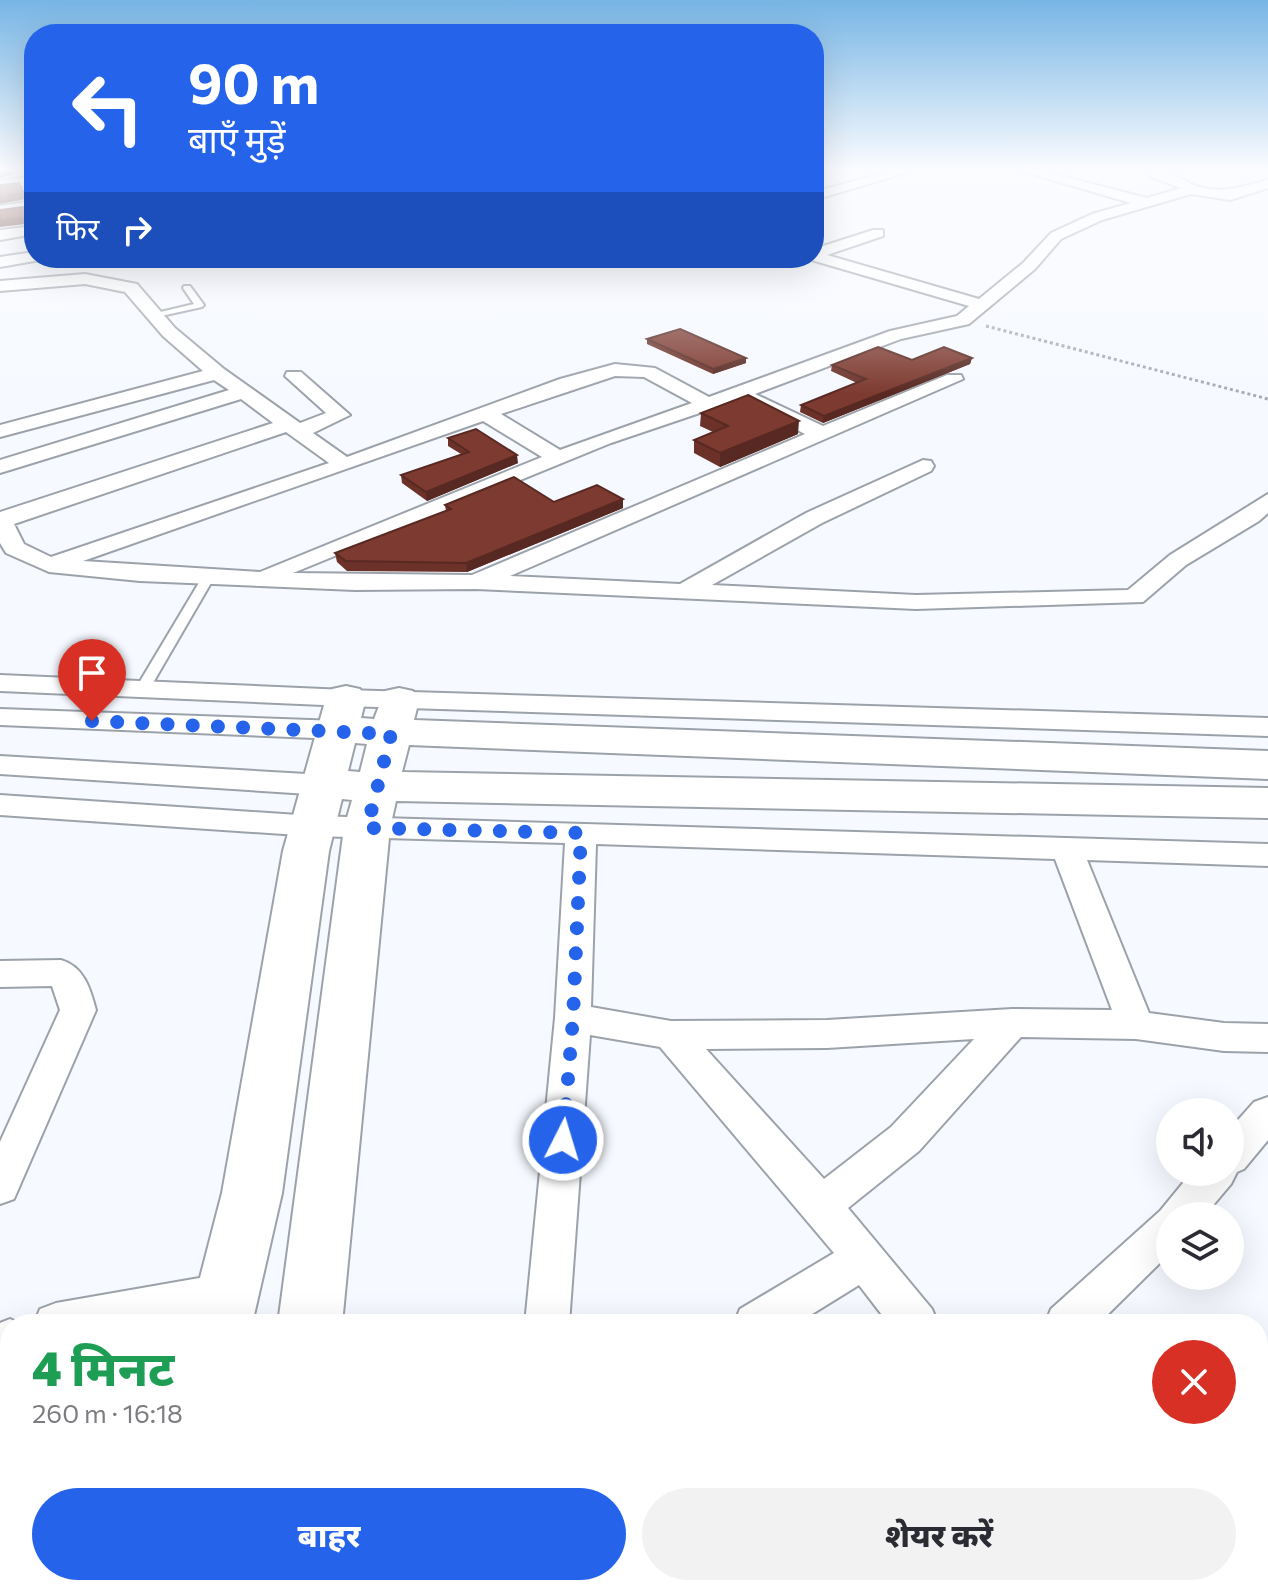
<!DOCTYPE html>
<html lang="hi">
<head>
<meta charset="utf-8">
<style>
	body { margin:0; font-family:Commissioner,"Noto Sans Devanagari",sans-serif; background:#f2f2f3; color:#2b2b33; height:100vh; display:flex; flex-direction:column; font-size:30px; white-space:nowrap }
	* { box-sizing:border-box; margin:0 }
	p { font-size:26px; color:#7c7c81 }
	.icon { flex:none; width:44px; height:44px; fill:none; stroke:currentColor; stroke-width:2; stroke-linecap:round; stroke-linejoin:round }
	.map { position:relative; flex:1; overflow:hidden }
	.panel { position:absolute; left:0px; top:1314px; width:1268px; height:282px; display:flex; flex-direction:column; background:#fff; border-radius:32px 32px 0 0; box-shadow:0 8px 32px #0002 }
	.panel>* { flex:none }
	.top-card { position:absolute; left:24px; top:24px; width:800px; height:244px; border-radius:32px; box-shadow:0 8px 32px #0002; background:#2563eb; color:#fff; overflow:hidden }
	.tools { position:absolute; left:1156px; top:1098px; display:grid; gap:16px }
	.tools a { display:grid; place-items:center; width:88px; height:88px; border-radius:50%; background:#fff; box-shadow:0 8px 32px #0002; font-size:40px }
	.pin { position:absolute; display:grid; place-items:center; width:68px; height:68px; color:#fff; margin:-82px -34px; border-radius:50% 50% 50% 0; rotate:-45deg; box-shadow:0 0 8px #0007 }
	.pin .icon { rotate:45deg }
	.me { position:absolute; width:88px; margin:-44px; rotate:5deg; stroke-linejoin:round; filter:drop-shadow(0 0 6px #0008) }
	.turn { display:flex; align-items:center; gap:28px; height:168px; padding:0 32px; font-size:36px }
	.turn .icon { width:104px; height:104px; stroke-width:2.5 }
	.turn b { display:block; font-size:56px; line-height:68px }
	.then { display:flex; align-items:center; height:76px; padding:0 32px; background:#0003; gap:16px; font-size:30px }
	.round { display:grid; place-items:center; flex:none; width:84px; height:84px; border-radius:42px; background:#f2f2f3 }
	.head { display:flex; align-items:center; justify-content:space-between; height:136px; padding:0 32px }
	h1 { font-size:48px; font-weight:800; line-height:60px; color:#1e9e55 }
	.cta { display:flex; gap:16px; margin-top:auto; padding:16px 32px }
	.cta a { flex:1; height:92px; border-radius:48px; background:#2563eb; color:#fff; font-size:32px; font-weight:800; line-height:92px; text-align:center }
	.cta a+a { background:#f2f2f3; color:#2b2b33 }
	.map>svg:first-child { display:block }
	.lines { fill:none; stroke-linecap:round; stroke-linejoin:round }
	.lane-casing { stroke:#9ca2aa; stroke-width:4 }
	.street-casing { stroke:#9ca2aa; stroke-width:4 }
	.secondary-casing { stroke:#9ca2aa; stroke-width:4 }
	.path { stroke:#a7aaaf; stroke-width:3; stroke-dasharray:3 3; stroke-linecap:butt }
	.lane { fill:#fff; fill-rule:evenodd }
	.street { fill:#fff; fill-rule:evenodd }
	.secondary { fill:#fff; fill-rule:evenodd }
	.wall { fill:#6c3229 }
	.shaded-wall { fill:#582922 }
	.building { fill:#7d3a30; stroke:#582922; stroke-width:2 }
	.route { stroke:#2563eb; stroke-width:14; stroke-dasharray:0 25.2 }
</style>
</head>
<body>
<div class="map">
<svg width="1268" height="1595" viewBox="0 0 1268 1595">
	<rect width="100%" height="100%" fill="#f6f9ff"/>
	<g class="lines">
		<!-- lane casing -->
		<g class="lane-casing">
			<g id="lane">
				<path d="M 184,286 L 190,286 L 204,305 L 202,307 L 152,318 L 152,314 L 194,304 L 183,288 Z"/>
				<path d="M 209,572 L 215,576 L 150,688 L 143,692 L 138,691 L 136,688 L 203,576 Z"/>
			</g>
		</g>
		<!-- street casing -->
		<g class="street-casing">
			<g id="street">
				<path d="M 891,171 L 912,171 L 814,200 L 814,192 Z"/>
				<path d="M 1022,171 L 1042,171 L 1147,198 L 1181,188 L 1151,177 L 1153,171 L 1172,171 L 1170,174 C 1181,177 1189,184 1199,187 C 1225,194 1243,186 1268,180 L 1268,188 L 1230,200 L 1191,194 L 1102,220 L 1061,239 L 1035,269 L 969,324 L 901,339 L 755,394 L 823,426 L 947,375 L 961,375 L 963,379 L 510,576 L 680,584 L 806,513 L 923,460 L 931,461 L 934,466 L 931,471 L 822,523 L 712,585 L 916,595 L 1128,590 L 1170,555 L 1268,494 L 1268,513 L 1259,521 L 1186,565 L 1143,602 L 916,609 L 476,589 L 355,590 L 140,581 L 49,572 L 6,553 L 0,543 L 0,512 L 273,423 L 241,399 L 0,473 L 0,460 L 229,390 L 214,380 L 0,437 L 0,425 L 203,371 L 163,336 L 125,292 L 85,284 L 0,291 L 0,281 L 85,274 L 137,284 L 175,328 L 224,369 L 300,423 L 326,413 L 285,376 L 287,372 L 301,372 L 350,415 L 313,433 L 347,457 L 560,379 L 615,364 L 655,368 L 709,397 L 890,331 L 957,316 L 969,306 L 808,259 L 814,258 L 814,249 L 873,230 L 883,230 L 883,236 L 827,255 L 979,299 L 1023,263 L 1051,233 L 1092,214 L 1131,203 ZM 615,376 L 644,377 L 692,403 L 560,450 L 501,414 ZM 738,400 L 805,434 L 472,575 L 293,573 L 611,443 ZM 483,421 L 542,457 L 260,572 L 83,561 ZM 286,432 L 329,463 L 51,557 L 24,544 L 14,524 Z"/>
				<path d="M 34,176 L 34,184 L 0,189 L 0,181 Z"/>
				<path d="M 32,201 L 34,209 L 0,214 L 0,206 Z"/>
				<path d="M 34,226 L 34,234 L 0,240 L 0,230 Z"/>
				<path d="M 34,252 L 34,258 L 41,258 L 40,260 L 0,267 L 0,257 Z"/>
				<path d="M 0,675 L 346,690 L 1268,718 L 1268,736 L 346,706 L 0,691 Z"/>
				<path d="M 0,709 L 338,721 L 348,724 L 352,730 L 348,736 L 338,739 L 0,725 Z"/>
				<path d="M 0,756 L 324,775 L 334,778 L 339,785 L 334,792 L 324,795 L 0,774 Z"/>
				<path d="M 0,795 L 313,816 L 1268,844 L 1268,866 L 1087,860 L 1149,1013 L 1224,1023 L 1268,1024 L 1268,1052 L 1224,1051 L 1136,1039 L 1021,1037 L 919,1151 L 848,1208 L 932,1309 L 938,1324 L 889,1324 L 859,1285 L 796,1324 L 734,1324 L 740,1309 L 834,1253 L 660,1047 L 590,1035 L 569,1324 L 525,1324 L 555,1018 L 565,843 L 313,836 L 0,815 ZM 596,844 L 1055,859 L 1112,1010 L 1012,1009 L 827,1020 L 671,1021 L 591,1007 ZM 974,1039 L 891,1127 L 824,1179 L 706,1049 L 827,1048 Z"/>
				<path d="M 61,960 C 84,967 90,988 96,1010 L 14,1199 L 0,1204 L 0,1142 L 60,1010 L 52,986 L 0,987 L 0,961 Z"/>
				<path d="M 1268,1097 L 1268,1140 L 1244,1169 L 1237,1172 L 1231,1184 L 1204,1216 L 1170,1216 L 1170,1253 L 1098,1324 L 1045,1324 L 1051,1309 L 1160,1211 L 1192,1172 L 1230,1172 L 1230,1129 L 1254,1102 Z"/>
				<path d="M 228,1273 L 243,1279 L 250,1293 L 243,1307 C 178,1333 103,1324 34,1324 L 40,1309 L 56,1303 Z"/>
				<path d="M 10,1319 L 21,1324 L 10,1324 L 10,1364 L 0,1368 L 0,1323 Z"/>
				<path d="M 497,1586 L 547,1586 L 547,1595 L 495,1595 Z"/>
				<path d="M 922,1586 L 980,1586 L 977,1595 L 918,1595 Z"/>
				<path d="M 1091,1586 L 1145,1586 L 1149,1595 L 1094,1595 Z"/>
			</g>
		</g>
		<!-- secondary casing -->
		<g class="secondary-casing">
			<g id="secondary">
				<path d="M 346,686 L 360,689 L 366,698 L 361,718 L 374,719 L 385,691 L 399,688 L 413,691 L 419,700 L 414,720 L 1268,751 L 1268,779 L 409,745 L 402,772 L 1268,788 L 1268,818 L 396,801 L 390,828 L 342,1324 L 278,1324 L 344,828 L 352,800 L 342,799 L 329,851 L 282,1193 L 252,1324 L 188,1324 L 222,1193 L 283,851 L 326,698 L 332,689 ZM 355,743 L 367,744 L 360,772 L 348,771 Z"/>
				<path d="M 120,1586 L 194,1586 L 192,1595 L 118,1595 Z"/>
				<path d="M 224,1586 L 298,1586 L 296,1595 L 222,1595 Z"/>
			</g>
		</g>
		<!-- path -->
		<path class="path" d="M 986,326 L 1268,399"/>
		<!-- lane -->
		<use href="#lane" class="lane"/>
		<!-- street -->
		<use href="#street" class="street"/>
		<!-- secondary -->
		<use href="#secondary" class="secondary"/>
	</g>
	<!-- wall -->
	<g class="wall">
		<path d="M 647,339 L 746,363 L 713,374 L 647,344 Z"/>
		<path d="M 972,358 L 970,364 L 823,423 L 800,412 L 801,405 L 857,383 L 831,371 L 832,365 Z"/>
		<path d="M 701,413 L 798,434 L 720,467 L 694,453 L 694,440 L 713,432 L 700,426 Z"/>
		<path d="M 448,438 L 518,463 L 427,501 L 402,483 L 401,475 L 461,454 L 448,446 Z"/>
		<path d="M 623,499 L 623,508 L 467,572 L 347,571 L 337,562 L 335,553 L 446,511 L 445,505 Z"/>
	</g>
	<!-- shaded-wall -->
	<g class="shaded-wall">
		<path d="M 4,171 L 12,171 L 13,174 L 0,178 L 0,172 Z"/>
		<path d="M 24,193 L 26,199 L 0,204 L 0,197 Z"/>
		<path d="M 32,217 L 34,223 L 0,227 L 0,220 Z"/>
		<path d="M 746,358 L 746,363 L 713,374 L 713,369 Z"/>
		<path d="M 972,358 L 970,364 L 823,423 L 824,416 Z"/>
		<path d="M 799,421 L 798,434 L 720,467 L 720,453 Z"/>
		<path d="M 517,455 L 518,463 L 427,501 L 426,492 Z"/>
		<path d="M 623,499 L 623,508 L 467,572 L 466,563 Z"/>
	</g>
	<!-- building -->
	<g class="building">
		<path d="M 19,183 L 24,193 L 0,197 L 0,185 Z"/>
		<path d="M 31,206 L 34,211 L 34,218 L 32,217 L 0,220 L 0,210 Z"/>
		<path d="M 680,329 L 746,358 L 713,369 L 647,339 Z"/>
		<path d="M 878,347 L 912,360 L 944,347 L 972,358 L 824,416 L 801,405 L 866,379 L 832,365 Z"/>
		<path d="M 748,395 L 799,421 L 720,453 L 694,440 L 728,426 L 701,413 Z"/>
		<path d="M 476,429 L 517,455 L 426,492 L 401,475 L 469,452 L 448,438 Z"/>
		<path d="M 514,477 L 554,502 L 597,485 L 623,499 L 466,563 L 346,561 L 335,553 L 451,509 L 445,505 Z"/>
	</g>
	<!-- sky -->
	<linearGradient id="sky" x2="0" y2="1"><stop stop-color="#77b5e5"/><stop offset="0.43" stop-color="#fbfcff"/><stop offset="1" stop-color="#fbfcff" stop-opacity="0"/></linearGradient>
	<rect width="1268" height="394" fill="url(#sky)"/>
	<g class="lines">
		<!-- route -->
		<path class="route" d="M 92,721 L 391,734 L 367,828 L 581,833 L 573,1018 L 563,1140"/>
	</g>
</svg>
<div class="tools">
<a><svg class="icon" aria-label="sound" viewBox="0 0 24 24"><path d="M4 9h4l5-4v14l-5-4H4zM17 9q2 3 0 6"/></svg></a>
<a><svg class="icon" aria-label="layers" viewBox="0 0 24 24"><path d="M12 4l9 5-9 5-9-5zM3 14l9 5 9-5"/></svg></a>
</div>
<div class="pin" style="left:92px;top:721px;background:#d93025"><svg class="icon" aria-label="arrive" viewBox="0 0 24 24"><path d="M6 21V4h12l-3 4 3 4H6"/></svg></div>
<svg class="me" style="left:563px;top:1140px" viewBox="-20 -20 40 40"><circle r="17" fill="#2563eb" stroke="#fff" stroke-width="3"/><path d="M0-11L8 9 0 5-8 9z" fill="#fff"/></svg>
<div class="top-card">
<div class="turn"><svg class="icon" aria-label="left" viewBox="0 0 24 24"><path d="M17 20v-9H6M10 6l-5 5 5 5"/></svg><div><b>90 m</b>बाएँ मुड़ें</div></div>
<div class="then">फिर<svg class="icon" aria-label="right" viewBox="0 0 24 24"><path d="M7 20v-9h11M14 6l5 5-5 5"/></svg></div>
</div>
<section class="panel">
<div class="head"><div><h1>4 मिनट</h1><p>260 m · 16:18</p></div><a class="round" style="background:#d93025;color:#fff"><svg class="icon" aria-label="close" viewBox="0 0 24 24"><path d="M6 6l12 12M18 6L6 18"/></svg></a></div>
<div class="cta"><a>बाहर</a><a>शेयर करें</a></div>
</section>
</div>
</body>
</html>
